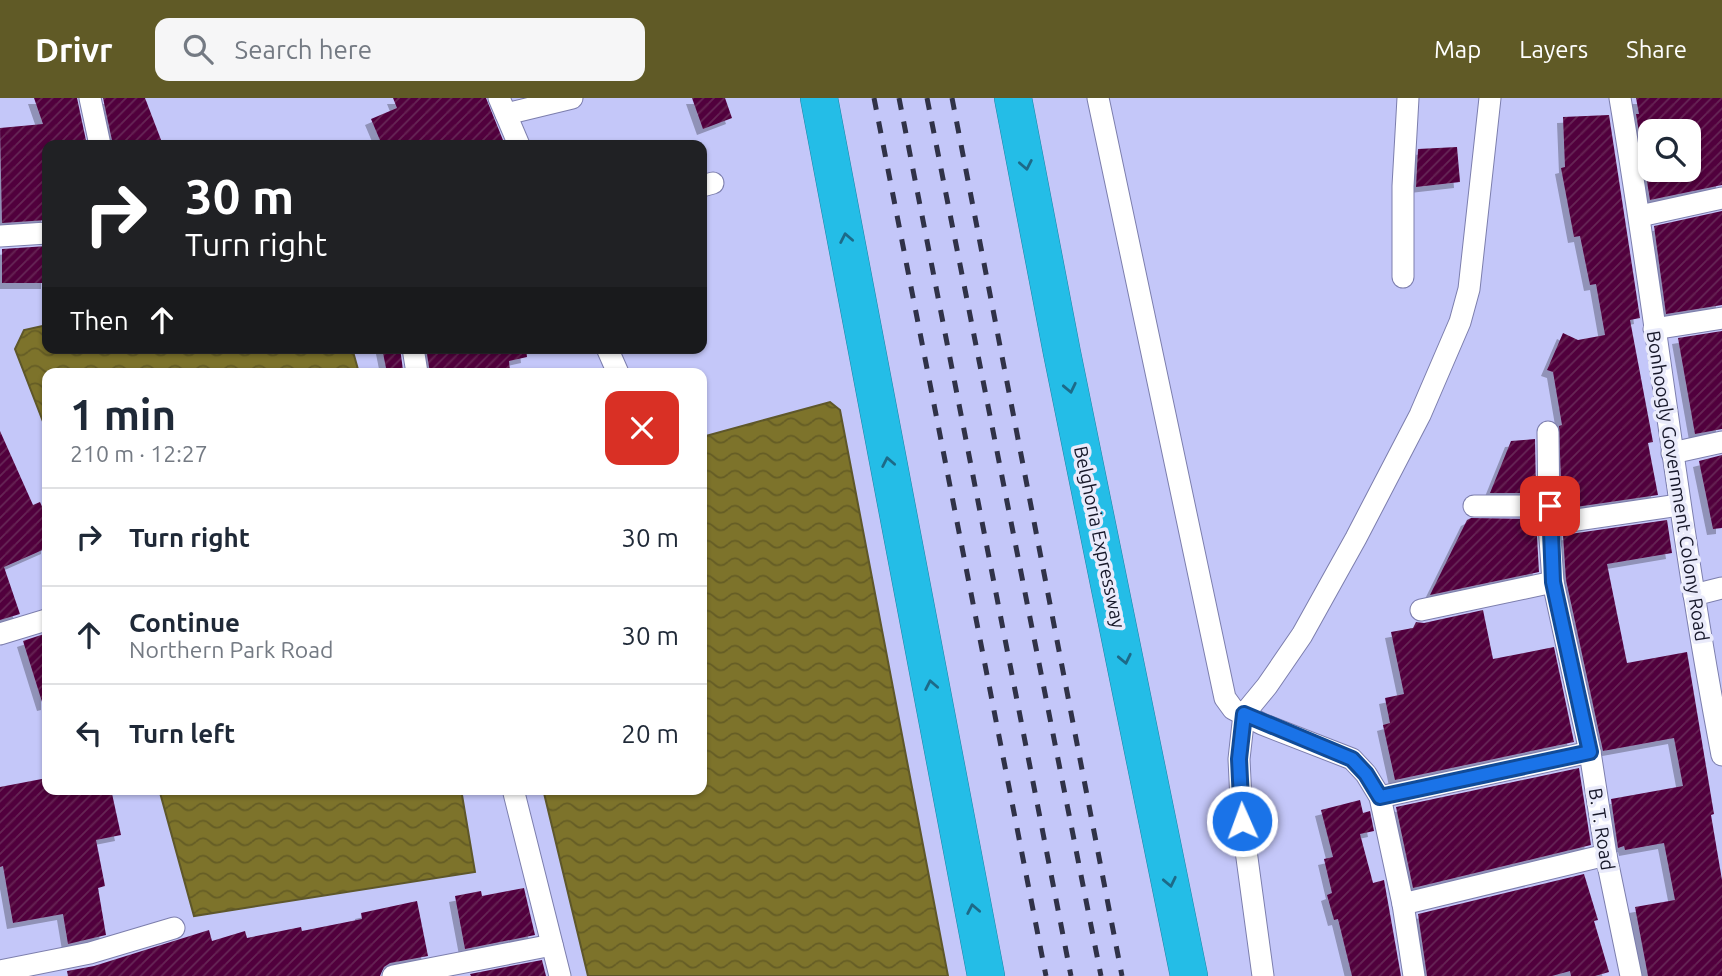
<!DOCTYPE html>
<html lang="en">
<head>
<meta charset="utf-8">
<style>
	body { margin:0; font-family:Ubuntu,sans-serif; background:#f6f6f7; color:#1f2937; height:100vh; display:flex; flex-direction:column; font-size:26px; white-space:nowrap }
	* { box-sizing:border-box; margin:0 }
	p { font-size:23px; color:#747a83 }
	.icon { flex:none; width:38px; height:38px; fill:none; stroke:currentColor; stroke-width:2; stroke-linecap:round; stroke-linejoin:round }
	.map { position:relative; flex:1; overflow:hidden }
	.details { position:absolute; left:42px; top:270px; width:665px; height:427px; display:flex; flex-direction:column; background:#fff; border-radius:14px; box-shadow:0 2px 5px #0004 }
	.details>* { flex:none }
	.guide { position:absolute; left:42px; top:42px; width:665px; height:214px; border-radius:14px; box-shadow:0 2px 5px #0004; background:#202124; color:#fff; overflow:hidden }
	.tools { position:absolute; left:1638px; top:21px; display:grid; gap:14px }
	.tools a { display:grid; place-items:center; width:63px; height:63px; border-radius:14px; background:#fff; box-shadow:0 2px 5px #0004; font-size:35px }
	.pin { position:absolute; display:grid; place-items:center; width:60px; height:60px; color:#fff; margin:-30px; border-radius:14px; box-shadow:0 4px 10px #0006 }
	.me { position:absolute; width:77px; margin:-38px; rotate:358deg; stroke-linejoin:round; filter:drop-shadow(0 0 5px #0008) }
	.turn { display:flex; align-items:center; gap:24px; height:147px; padding:0 28px; font-size:32px }
	.turn .icon { width:91px; height:91px; stroke-width:2.5 }
	.turn b { display:block; font-size:49px; line-height:60px }
	.then { display:flex; align-items:center; height:66px; padding:0 28px; background:#0003; gap:14px; font-size:26px }
	.round { display:grid; place-items:center; flex:none; width:74px; height:74px; border-radius:14px; background:#f6f6f7 }
	.headline { display:flex; align-items:center; justify-content:space-between; height:119px; padding:0 28px }
	h1 { font-size:42px; font-weight:700; line-height:52px }
	ul { padding:0; list-style:none }
	li { display:flex; align-items:center; gap:21px; height:98px; padding:0 28px; border-top:2px solid #e0e1e3 }
	li div { flex:1 }
	li b { display:block; font-size:26px }
	li em { font-style:normal }
	header { display:flex; align-items:center; gap:42px; box-sizing:border-box; height:98px; padding:0 35px; background:#605a26; color:#fff }
	header strong { font-size:33px }
	nav { display:flex; gap:38px; margin-inline-start:auto; font-size:24px }
	.search { width:490px; height:63px; background:#f6f6f7; display:flex; align-items:center; gap:18px; box-sizing:border-box; padding:0 24px; border-radius:14px; color:#747a83; font-size:26px }
	.map>svg:first-child { display:block }
	.water { fill:url(#water-waves); stroke:#5e572a; stroke-width:2 }
	.building { fill:url(#building-hatch); fill-rule:evenodd; filter:url(#shadow) }
	.lines { fill:none; stroke-linecap:round; stroke-linejoin:round }
	.street-casing { stroke:#7c7ead; stroke-width:23 }
	.highway-casing { stroke:#1f83a4; stroke-width:38 }
	.street { stroke:#fff; stroke-width:21 }
	.highway { stroke:#24bde7; stroke-width:37 }
	.rail { stroke:#303248; stroke-width:5; stroke-dasharray:12 12; stroke-linecap:butt }
	.oneway { stroke:#1d6a88 }
	.route-casing { stroke:#114b97; stroke-width:18 }
	.route { stroke:#1a73e8; stroke-width:12 }
	.labels { text-anchor:middle; stroke-width:7; stroke-linejoin:round; paint-order:stroke }
	.street-label { font-size:19px; fill:#161729; stroke:#eaebfb }
</style>
</head>
<body>
<header>
<strong>Drivr</strong>
<div class="search"><svg class="icon" aria-label="search" viewBox="0 0 24 24"><circle cx="10" cy="10" r="6"/><path d="M15 15l6 6"/></svg>Search here</div>
<nav><a>Map</a><a>Layers</a><a>Share</a></nav>
</header>
<div class="map">
<svg width="1722" height="878" viewBox="0 0 1722 878">
	<defs>
		<pattern id="water-waves" width="16" height="10" patternUnits="userSpaceOnUse" patternTransform="scale(1.75)"><rect width="16" height="10" fill="#7d732b"/><path d="M0 5q4-4 8 0t8 0" fill="none" stroke="#655d25"/></pattern>
		<pattern id="building-hatch" width="6" height="6" patternUnits="userSpaceOnUse" patternTransform="scale(1.75)"><rect width="6" height="6" fill="#51013c"/><path d="M-1 1l2-2M0 6l6-6M5 7l2-2" fill="none" stroke="#662656"/></pattern>
		<filter id="shadow"><feDropShadow dx="-6" dy="6" stdDeviation="0" flood-color="#0004"/></filter>
	</defs>
	<rect width="100%" height="100%" fill="#c4c7f9"/>
	<!-- water -->
	<g class="water">
		<path d="M 47,227 L 47,250 L 352,250 L 359,275 L 47,275 L 47,334 L 15,251 L 24,232 Z"/>
		<path d="M 830,304 L 840,312 L 948,878 L 588,878 L 543,691 L 702,691 L 702,339 Z"/>
		<path d="M 159,691 L 461,691 L 475,774 L 194,818 Z"/>
	</g>
	<!-- building -->
	<g class="building">
		<path d="M 34,0 L 77,0 L 87,47 L 47,47 L 47,122 L 2,125 L 0,30 L 43,26 Z"/>
		<path d="M 103,0 L 145,0 L 163,47 L 113,47 Z"/>
		<path d="M 393,0 L 486,0 L 505,47 L 382,47 L 371,21 L 397,10 Z"/>
		<path d="M 692,0 L 725,0 L 732,20 L 703,31 Z"/>
		<path d="M 1636,0 L 1722,0 L 1722,87 L 1650,102 L 1636,16 L 1639,16 ZM 1650,33 L 1689,33 L 1689,72 L 1650,72 Z"/>
		<path d="M 1609,17 L 1640,220 L 1630,222 L 1653,344 L 1648,345 L 1658,397 L 1562,411 L 1559,328 L 1562,327 L 1553,274 L 1547,272 L 1563,235 L 1578,242 L 1605,237 L 1596,186 L 1590,187 L 1580,138 L 1574,139 L 1561,70 L 1565,69 L 1563,19 Z"/>
		<path d="M 1457,49 L 1460,84 L 1416,89 L 1418,51 Z"/>
		<path d="M 1722,113 L 1722,207 L 1666,216 L 1654,128 Z"/>
		<path d="M 47,148 L 47,185 L 2,185 L 2,151 Z"/>
		<path d="M 1722,233 L 1722,331 L 1695,336 L 1678,240 Z"/>
		<path d="M 382,250 L 400,250 L 403,272 L 387,275 Z"/>
		<path d="M 426,250 L 526,250 L 527,259 L 509,263 L 510,273 L 479,275 L 479,270 L 454,275 L 430,275 Z"/>
		<path d="M 0,333 L 33,407 L 40,404 L 47,420 L 47,450 L 4,469 L 20,516 L 0,522 Z"/>
		<path d="M 1535,341 L 1536,395 L 1490,395 L 1511,343 Z"/>
		<path d="M 1722,357 L 1722,430 L 1713,431 L 1699,363 Z"/>
		<path d="M 1471,420 L 1536,421 L 1539,474 L 1430,497 L 1467,422 Z"/>
		<path d="M 1667,422 L 1672,455 L 1607,466 L 1627,565 L 1687,554 L 1714,716 L 1711,717 L 1722,782 L 1722,878 L 1648,878 L 1635,809 L 1675,802 L 1664,745 L 1625,752 L 1624,748 L 1618,750 L 1611,701 L 1683,688 L 1674,640 L 1603,653 L 1566,482 L 1563,437 Z"/>
		<path d="M 1483,512 L 1493,561 L 1554,549 L 1574,644 L 1395,682 L 1383,627 L 1390,625 L 1385,600 L 1404,596 L 1391,534 L 1413,530 L 1416,524 L 1424,525 Z"/>
		<path d="M 47,535 L 47,606 L 43,607 L 23,543 Z"/>
		<path d="M 1579,670 L 1591,747 L 1413,790 L 1396,709 Z"/>
		<path d="M 47,680 L 47,691 L 111,691 L 121,737 L 96,742 L 105,788 L 98,790 L 106,837 L 68,846 L 63,816 L 13,825 L 3,768 L 0,769 L 0,689 Z"/>
		<path d="M 1360,702 L 1363,715 L 1370,713 L 1374,733 L 1360,736 L 1373,785 L 1384,782 L 1401,878 L 1352,878 L 1338,821 L 1334,822 L 1327,797 L 1332,795 L 1324,761 L 1333,759 L 1321,712 Z"/>
		<path d="M 1584,776 L 1598,822 L 1594,823 L 1609,874 L 1595,878 L 1571,878 L 1570,873 L 1552,878 L 1427,878 L 1418,816 Z"/>
		<path d="M 524,790 L 535,837 L 465,851 L 455,798 L 481,793 L 482,798 Z"/>
		<path d="M 417,803 L 428,858 L 390,865 L 384,869 L 380,878 L 68,878 L 67,873 L 94,868 L 209,832 L 212,843 L 245,833 L 247,840 L 301,829 L 302,833 L 362,821 L 361,815 Z"/>
		<path d="M 542,862 L 546,878 L 471,878 L 470,876 Z"/>
	</g>
	<g class="lines">
		<!-- street casing -->
		<g class="street-casing">
			<g id="street">
				<path d="M 90,0 L 100,47"/>
				<path d="M 499,0 L 519,47"/>
				<path d="M 1098,0 L 1225,600 L 1233,611 L 1262,626 L 1352,661 L 1366,676 L 1380,699 L 1403,806 L 1414,878"/>
				<path d="M 1620,0 C 1657,219 1680,439 1722,657"/>
				<path d="M 506,16 L 572,0"/>
				<path d="M 702,88 L 713,85"/>
				<path d="M 1640,118 L 1722,100"/>
				<path d="M 0,138 L 47,135"/>
				<path d="M 1403,179 L 1403,88 L 1408,0"/>
				<path d="M 1654,231 L 1722,220"/>
				<path d="M 413,250 L 417,275"/>
				<path d="M 607,250 L 618,275"/>
				<path d="M 1548,334 L 1549,426 L 1553,484 L 1590,654 L 1606,757 L 1631,878"/>
				<path d="M 1672,355 L 1722,344"/>
				<path d="M 1474,408 L 1550,408"/>
				<path d="M 1549,426 L 1679,407"/>
				<path d="M 1694,497 L 1722,490"/>
				<path d="M 1421,512 L 1553,484"/>
				<path d="M 0,536 L 46,522"/>
				<path d="M 513,691 L 560,878"/>
				<path d="M 1380,699 L 1590,654"/>
				<path d="M 1403,806 L 1606,757"/>
				<path d="M 0,873 L 90,855 L 174,830"/>
				<path d="M 393,878 L 552,847"/>
				<path d="M 1263,878 L 1242,723 L 1239,661 L 1244,616 L 1267,588 L 1302,537 L 1356,440 L 1420,317 L 1460,224 L 1469,191 L 1490,0"/>
			</g>
		</g>
		<!-- highway casing -->
		<g class="highway-casing">
			<g id="highway">
				<path d="M 819,0 L 986,878"/>
				<path d="M 1013,0 L 1062,255 L 1189,878"/>
			</g>
		</g>
		<!-- street -->
		<use href="#street" class="street"/>
		<!-- highway -->
		<use href="#highway" class="highway"/>
		<!-- rail -->
		<g class="rail">
			<path d="M 874,0 L 1046,878"/>
			<path d="M 899,0 L 1071,878"/>
			<path d="M 927,0 L 1101,878"/>
			<path d="M 952,0 L 1122,878"/>
		</g>
	</g>
	<!-- one-way arrows -->
	<defs><path id="oneway-chevron" d="M-2-3.5L2.5 0L-2 3.5" fill="none" stroke-width="1.6" stroke-linecap="round" stroke-linejoin="round" transform="scale(1.75)"/></defs>
	<g class="oneway">
		<use href="#oneway-chevron" transform="translate(1026 67) rotate(79)"/>
		<use href="#oneway-chevron" transform="translate(846 140) rotate(-101)"/>
		<use href="#oneway-chevron" transform="translate(1070 290) rotate(78)"/>
		<use href="#oneway-chevron" transform="translate(888 364) rotate(-101)"/>
		<use href="#oneway-chevron" transform="translate(1125 561) rotate(78)"/>
		<use href="#oneway-chevron" transform="translate(931 587) rotate(-101)"/>
		<use href="#oneway-chevron" transform="translate(1170 784) rotate(78)"/>
		<use href="#oneway-chevron" transform="translate(973 811) rotate(-101)"/>
	</g>
	<g class="lines">
		<!-- route casing -->
		<g class="route-casing">
			<path id="route" d="M 1242,723 L 1239,661 L 1244,616 L 1352,661 L 1366,676 L 1380,699 L 1590,654 L 1553,484 L 1550,408"/>
		</g>
		<!-- route -->
		<use href="#route" class="route"/>
	</g>
	<g class="labels">
		<!-- street labels -->
		<g class="street-label">
			<text transform="translate(1678 388) rotate(81)" y="7">Bonhoogly Government Colony Road</text>
			<text transform="translate(1100 439) rotate(78)" y="7">Belghoria Expressway</text>
			<text transform="translate(1602 731) rotate(81)" y="7">B. T. Road</text>
		</g>
	</g>
</svg>
<div class="tools">
<a><svg class="icon" aria-label="search" viewBox="0 0 24 24"><circle cx="10" cy="10" r="6"/><path d="M15 15l6 6"/></svg></a>
</div>
<div class="pin" style="left:1550px;top:408px;background:#d93025"><svg class="icon" aria-label="arrive" viewBox="0 0 24 24"><path d="M6 21V4h12l-3 4 3 4H6"/></svg></div>
<svg class="me" style="left:1242px;top:723px" viewBox="-20 -20 40 40"><circle r="17" fill="#1a73e8" stroke="#fff" stroke-width="3"/><path d="M0-11L8 9 0 5-8 9z" fill="#fff"/></svg>
<div class="guide">
<div class="turn"><svg class="icon" aria-label="right" viewBox="0 0 24 24"><path d="M7 20v-9h11M14 6l5 5-5 5"/></svg><div><b>30 m</b>Turn right</div></div>
<div class="then">Then<svg class="icon" aria-label="ahead" viewBox="0 0 24 24"><path d="M12 20V5M6 11l6-6 6 6"/></svg></div>
</div>
<section class="details">
<div class="headline"><div><h1>1 min</h1><p>210 m · 12:27</p></div><a class="round" style="background:#d93025;color:#fff"><svg class="icon" aria-label="close" viewBox="0 0 24 24"><path d="M6 6l12 12M18 6L6 18"/></svg></a></div>
<ul>
<li><svg class="icon" aria-label="right" viewBox="0 0 24 24"><path d="M7 20v-9h11M14 6l5 5-5 5"/></svg><div><b>Turn right</b></div><em>30 m</em></li>
<li><svg class="icon" aria-label="ahead" viewBox="0 0 24 24"><path d="M12 20V5M6 11l6-6 6 6"/></svg><div><b>Continue</b><p>Northern Park Road</p></div><em>30 m</em></li>
<li><svg class="icon" aria-label="left" viewBox="0 0 24 24"><path d="M17 20v-9H6M10 6l-5 5 5 5"/></svg><div><b>Turn left</b></div><em>20 m</em></li>
</ul>
</section>
</div>
</body>
</html>
